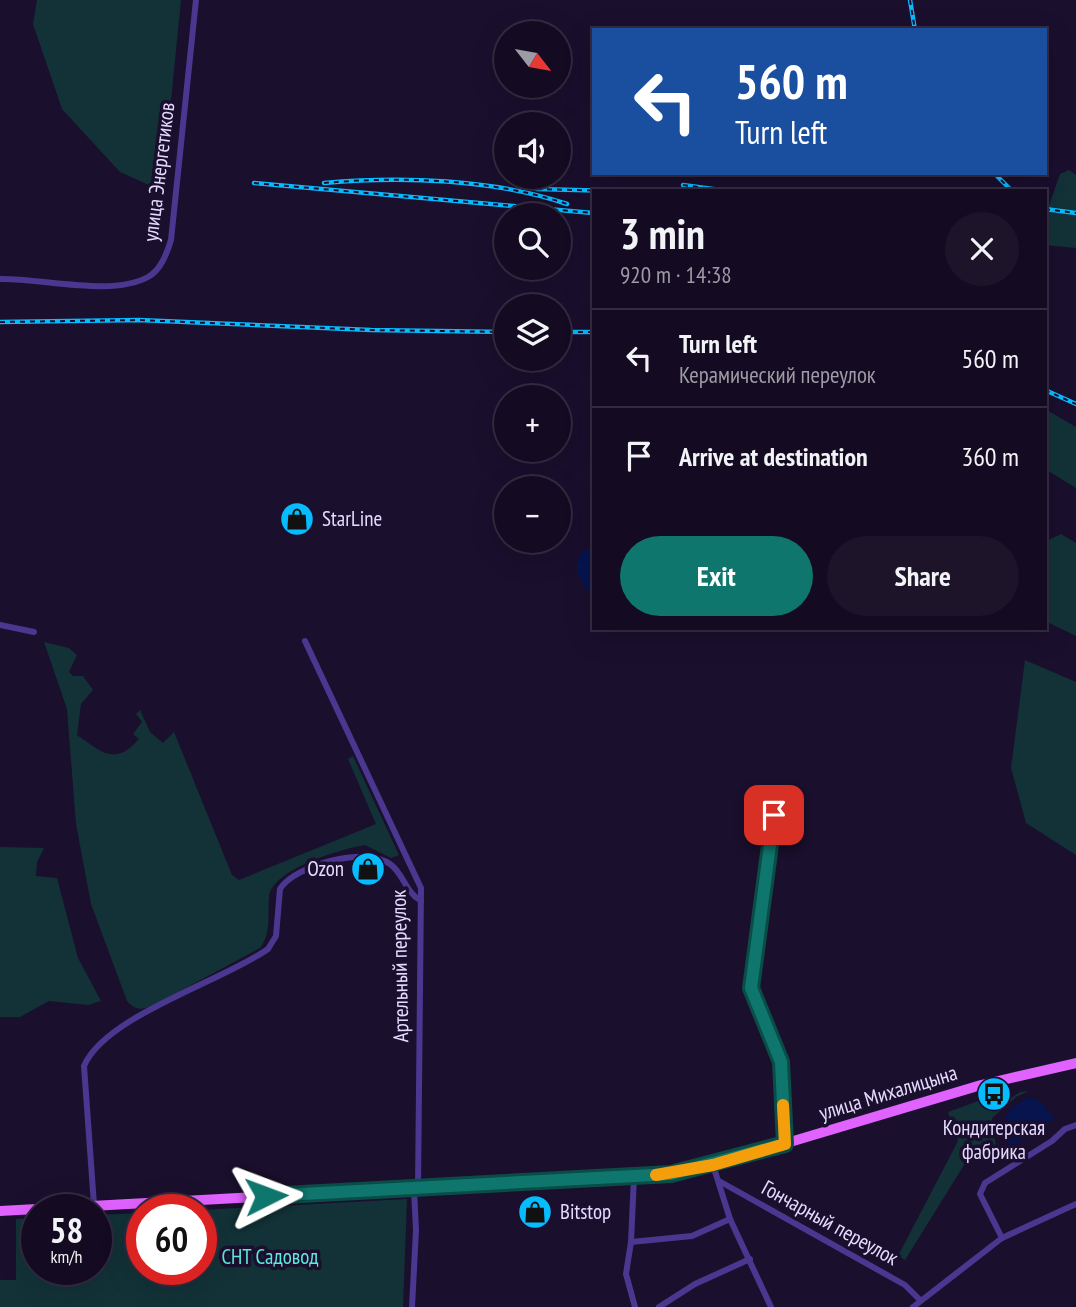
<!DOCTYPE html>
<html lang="en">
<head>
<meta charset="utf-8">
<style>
	body { margin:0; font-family:"PT Sans Narrow",sans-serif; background:#1d142a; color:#f1f3f6; height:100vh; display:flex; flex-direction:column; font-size:26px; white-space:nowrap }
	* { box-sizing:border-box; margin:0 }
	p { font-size:23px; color:#9d9ba5 }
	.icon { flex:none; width:38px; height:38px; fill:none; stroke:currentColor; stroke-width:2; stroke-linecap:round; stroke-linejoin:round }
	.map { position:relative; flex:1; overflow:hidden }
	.drawer { position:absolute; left:592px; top:189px; width:455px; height:441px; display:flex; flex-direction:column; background:#140b22; border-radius:0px; box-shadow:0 7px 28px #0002,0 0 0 2px #332b40 }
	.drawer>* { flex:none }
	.guide { position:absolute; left:592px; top:28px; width:455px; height:147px; border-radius:0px; box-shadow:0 7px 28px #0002,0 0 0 2px #332b40; background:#1a4fa0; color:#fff; overflow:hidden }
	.needle { width:46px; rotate:121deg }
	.controls { position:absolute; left:494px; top:21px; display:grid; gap:14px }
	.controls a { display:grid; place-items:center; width:77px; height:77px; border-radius:50%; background:#140b22; box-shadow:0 7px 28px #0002,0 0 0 2px #332b40; font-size:35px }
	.speed { position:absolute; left:21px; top:1194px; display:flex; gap:14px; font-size:35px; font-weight:700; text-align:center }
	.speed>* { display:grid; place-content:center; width:91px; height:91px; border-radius:50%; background:#140b22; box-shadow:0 7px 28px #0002,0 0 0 2px #332b40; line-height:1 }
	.speed small { font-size:18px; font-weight:400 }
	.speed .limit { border:10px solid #d22; background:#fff; color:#111 }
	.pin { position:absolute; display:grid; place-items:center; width:60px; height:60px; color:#fff; margin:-30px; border-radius:14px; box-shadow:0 4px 10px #0006 }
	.me { position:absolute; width:77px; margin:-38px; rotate:87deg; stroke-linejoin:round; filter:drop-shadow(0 0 5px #0008) }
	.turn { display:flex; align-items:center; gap:24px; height:147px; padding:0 28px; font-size:32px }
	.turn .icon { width:91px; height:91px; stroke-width:2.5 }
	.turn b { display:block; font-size:49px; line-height:60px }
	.round { display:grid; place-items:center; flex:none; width:74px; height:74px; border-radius:37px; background:#1d142a }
	.headline { display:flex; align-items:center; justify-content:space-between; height:119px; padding:0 28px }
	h1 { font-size:42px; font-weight:700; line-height:52px }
	.primary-button { display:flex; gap:14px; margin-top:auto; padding:14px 28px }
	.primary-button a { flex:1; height:80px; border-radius:42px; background:#0f766e; color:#fff; font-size:28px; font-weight:700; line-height:80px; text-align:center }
	.primary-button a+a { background:#1d142a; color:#f1f3f6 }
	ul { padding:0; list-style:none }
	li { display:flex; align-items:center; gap:21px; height:98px; padding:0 28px; border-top:2px solid #332b40 }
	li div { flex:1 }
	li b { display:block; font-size:26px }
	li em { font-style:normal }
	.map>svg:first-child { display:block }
	.green { fill:#123237 }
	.water { fill:#07144e }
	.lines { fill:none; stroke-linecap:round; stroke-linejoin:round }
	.street { stroke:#4a378f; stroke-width:6 }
	.primary { stroke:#e062ff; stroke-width:10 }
	.rail-casing { stroke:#07bbff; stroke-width:4.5 }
	.rail { stroke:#1a0f2d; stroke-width:2; stroke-dasharray:5; stroke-linecap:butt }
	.route-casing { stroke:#0a4d48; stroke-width:18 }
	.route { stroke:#0f766e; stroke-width:12 }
	.slow { stroke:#f59e0b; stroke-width:12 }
	.labels { text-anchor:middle; stroke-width:7; stroke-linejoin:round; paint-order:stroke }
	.street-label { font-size:21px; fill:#e6dbff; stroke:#1a0f2d }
	.poi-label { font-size:21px; fill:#e6dbff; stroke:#1a0f2d; text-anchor:start }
	.park-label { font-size:21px; fill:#5de9df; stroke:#1a0f2d }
</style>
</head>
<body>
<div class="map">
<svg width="1076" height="1307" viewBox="0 0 1076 1307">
	<rect width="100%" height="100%" fill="#1a0f2d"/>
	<!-- green -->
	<g class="green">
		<path d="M 37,0 L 181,0 L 162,191 L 120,172 L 62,109 L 33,24 Z"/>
		<path d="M 1069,170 L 1076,175 L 1076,248 L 1045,245 L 1045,217 L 1060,174 Z"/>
		<path d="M 1045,409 L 1076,427 L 1076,488 L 1045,469 Z"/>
		<path d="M 1061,534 L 1076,543 L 1076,636 L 1045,621 L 1045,542 Z"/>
		<path d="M 44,642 L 69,648 L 77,655 L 69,672 L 73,676 L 83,676 L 93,690 L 81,704 L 77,735 C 103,753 115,766 139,739 L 133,734 L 142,722 L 136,714 L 140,710 L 150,732 L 163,743 L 174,732 L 232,875 L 239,880 L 376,824 L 348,759 L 353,756 L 399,855 L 391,858 L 365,845 C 341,849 272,869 269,897 C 267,916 272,932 260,948 L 154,1005 C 142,1010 136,1011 127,1001 L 91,904 L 76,824 L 67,709 Z"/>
		<path d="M 1025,660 L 1076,682 L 1076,855 L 1026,823 L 1011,768 Z"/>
		<path d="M 0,847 L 44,848 L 37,862 L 36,876 L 57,878 L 78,958 L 101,1001 L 88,1005 L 49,1001 L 20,1017 L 0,1017 Z"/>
		<path d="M 1029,1091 L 1016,1097 L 992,1118 L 997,1154 L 964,1165 L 905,1260 L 898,1256 L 958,1141 L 948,1112 L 981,1100 L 992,1111 L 1020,1092 Z"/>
		<path d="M 407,1199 L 403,1307 L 0,1307 L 0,1280 L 16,1280 L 16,1219 L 37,1218 L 37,1269 L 96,1269 L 96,1215 L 142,1213 L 142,1269 L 201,1269 L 201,1210 Z"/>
	</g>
	<!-- water -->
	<g class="water">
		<path d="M 584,549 L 593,549 L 593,597 C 580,581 570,566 584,549 Z"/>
		<path d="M 1029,1097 L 1040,1101 L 1054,1118 L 1037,1135 L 1009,1146 L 1001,1133 C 1003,1114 1012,1106 1029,1097 Z"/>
	</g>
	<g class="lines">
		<!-- street -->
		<g class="street">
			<path d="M 0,279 C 41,278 112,297 148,277 C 161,270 167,253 171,240 L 196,0"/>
			<path d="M 0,625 L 34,632"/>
			<path d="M 305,641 L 421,888 L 418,1189"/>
			<path d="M 774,815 L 752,988 L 781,1062 L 784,1144"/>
			<path d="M 713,1165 L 730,1219 L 771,1307"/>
			<path d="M 634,1177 L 631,1242 L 626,1274 L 635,1307"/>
			<path d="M 719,1181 L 905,1285 L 920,1300"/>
			<path d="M 94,1205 L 84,1066 C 105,1016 223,981 268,949 L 276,936 L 280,889 C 295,865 366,846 390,864 C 404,874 405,892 421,901"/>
			<path d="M 1002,1238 L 980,1194 L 985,1183 L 1052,1141 L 1065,1129 L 1076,1125"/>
			<path d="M 631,1242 L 692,1236 L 730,1219"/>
			<path d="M 412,1307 L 416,1230 L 414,1190"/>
			<path d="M 659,1307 L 695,1284 L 750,1259"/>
			<path d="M 913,1307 L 1002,1238 L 1076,1204"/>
		</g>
		<!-- primary -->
		<path class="primary" d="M 0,1211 L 672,1174 L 713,1165 L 981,1085 L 1076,1063"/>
		<!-- rail casing -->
		<g class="rail-casing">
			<g id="rail">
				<path d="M 910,0 L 915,30"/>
				<path d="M 994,173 L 1012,191"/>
				<path d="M 254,183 L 593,213"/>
				<path d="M 324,183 C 401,176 494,179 567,204"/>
				<path d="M 683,185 L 728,191"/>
				<path d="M 537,189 L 614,191"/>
				<path d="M 1045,209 L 1076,213"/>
				<path d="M 0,322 L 139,320 L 371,330 L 506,332"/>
				<path d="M 558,332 L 593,332"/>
				<path d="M 1045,390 L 1076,404"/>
			</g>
		</g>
		<!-- rail -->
		<use href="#rail" class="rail"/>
	</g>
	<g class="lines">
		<!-- route casing -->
		<g class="route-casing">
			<path id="route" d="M 266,1196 L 671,1174 L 785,1144 L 781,1062 L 751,988 L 774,815"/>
		</g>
		<!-- route -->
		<use href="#route" class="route"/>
		<!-- slow -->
		<path class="slow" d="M 656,1175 L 713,1165 L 785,1144 L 783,1105"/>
	</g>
	<!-- icons -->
	<defs>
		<g id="shop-disc" transform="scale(1.75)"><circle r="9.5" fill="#07bbff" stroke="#1a0f2d"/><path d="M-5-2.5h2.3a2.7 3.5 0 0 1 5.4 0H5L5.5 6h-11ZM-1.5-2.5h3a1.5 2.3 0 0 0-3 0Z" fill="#111"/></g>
		<g id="bus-disc" transform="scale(1.75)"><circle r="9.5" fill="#07bbff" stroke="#1a0f2d"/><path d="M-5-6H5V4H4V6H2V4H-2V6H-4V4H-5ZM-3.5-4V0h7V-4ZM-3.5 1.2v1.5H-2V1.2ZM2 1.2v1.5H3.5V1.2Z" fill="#111"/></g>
	</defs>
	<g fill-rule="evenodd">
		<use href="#shop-disc" x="297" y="519"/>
		<use href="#shop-disc" x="368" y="869"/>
		<use href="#bus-disc" x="994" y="1094"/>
		<use href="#shop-disc" x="535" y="1212"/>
	</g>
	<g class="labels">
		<!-- street labels -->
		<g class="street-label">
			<text transform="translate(159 172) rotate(-83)" y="7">улица Энергетиков</text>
			<text transform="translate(400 966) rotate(-91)" y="7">Артельный переулок</text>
			<text transform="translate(888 1093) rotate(-17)" y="7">улица Михалицына</text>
			<text transform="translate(830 1223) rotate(29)" y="7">Гончарный переулок</text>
		</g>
		<!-- poi labels -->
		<g class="poi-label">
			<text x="322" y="526">StarLine</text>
			<text x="344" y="876" text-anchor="end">Ozon</text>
			<text x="994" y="1135" text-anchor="middle">Кондитерская<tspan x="994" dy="24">фабрика</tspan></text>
			<text x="560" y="1219">Bitstop</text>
		</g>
		<!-- park labels -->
		<g class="park-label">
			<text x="270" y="1264">СНТ Садовод</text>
		</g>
	</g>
</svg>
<div class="controls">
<a><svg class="needle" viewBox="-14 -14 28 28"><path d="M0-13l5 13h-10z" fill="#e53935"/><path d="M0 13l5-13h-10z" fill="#9d9ba5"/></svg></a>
<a><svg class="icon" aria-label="sound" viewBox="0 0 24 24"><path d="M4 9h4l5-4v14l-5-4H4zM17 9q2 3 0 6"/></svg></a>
<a><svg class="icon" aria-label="search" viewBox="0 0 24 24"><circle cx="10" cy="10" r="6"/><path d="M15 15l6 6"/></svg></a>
<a><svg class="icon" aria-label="layers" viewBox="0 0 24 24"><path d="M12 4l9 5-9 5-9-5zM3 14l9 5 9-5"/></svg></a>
<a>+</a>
<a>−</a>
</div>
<div class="speed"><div>58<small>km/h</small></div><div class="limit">60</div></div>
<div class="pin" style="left:774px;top:815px;background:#d93025"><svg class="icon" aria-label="arrive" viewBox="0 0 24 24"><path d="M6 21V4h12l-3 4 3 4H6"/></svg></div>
<svg class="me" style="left:266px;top:1196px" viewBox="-20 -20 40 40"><path d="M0-17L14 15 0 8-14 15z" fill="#0f766e" stroke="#fff" stroke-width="4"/></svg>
<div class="guide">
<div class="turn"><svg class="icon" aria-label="left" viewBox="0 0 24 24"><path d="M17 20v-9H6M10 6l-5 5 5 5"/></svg><div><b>560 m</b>Turn left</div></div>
</div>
<section class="drawer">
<div class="headline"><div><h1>3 min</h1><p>920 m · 14:38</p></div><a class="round"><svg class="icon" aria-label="close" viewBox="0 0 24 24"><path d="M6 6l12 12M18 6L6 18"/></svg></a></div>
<ul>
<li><svg class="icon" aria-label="left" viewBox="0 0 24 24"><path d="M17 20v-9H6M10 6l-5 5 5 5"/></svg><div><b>Turn left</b><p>Керамический переулок</p></div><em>560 m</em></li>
<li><svg class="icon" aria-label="arrive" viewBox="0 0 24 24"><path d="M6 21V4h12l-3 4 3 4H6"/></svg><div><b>Arrive at destination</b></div><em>360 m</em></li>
</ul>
<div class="primary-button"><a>Exit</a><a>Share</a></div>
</section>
</div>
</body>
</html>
